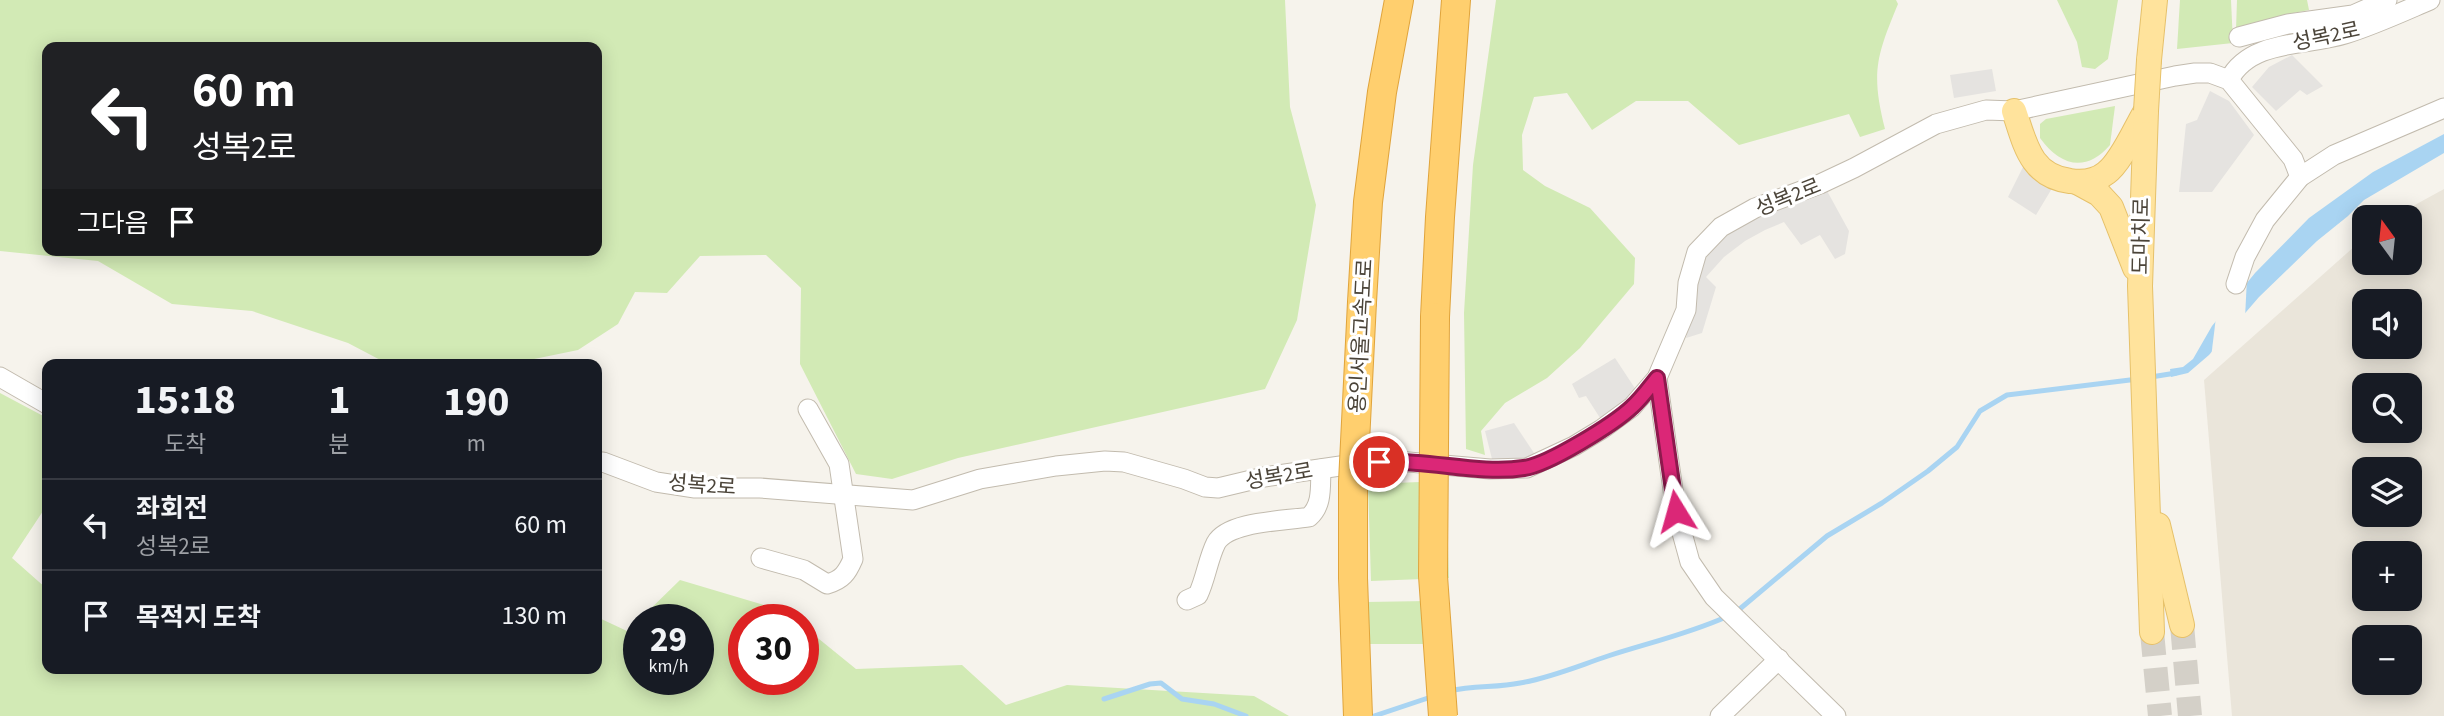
<!DOCTYPE html>
<html lang="ko">
<head>
<meta charset="utf-8">
<style>
	body { margin:0; font-family:"Source Sans 3","Noto Sans KR",sans-serif; background:#242831; color:#f1f3f6; height:100vh; display:flex; flex-direction:column; font-size:26px; white-space:nowrap }
	* { box-sizing:border-box; margin:0 }
	p { font-size:23px; color:#9ea1a6 }
	.icon { flex:none; width:38px; height:38px; fill:none; stroke:currentColor; stroke-width:2; stroke-linecap:round; stroke-linejoin:round }
	.map { position:relative; flex:1; overflow:hidden }
	.details { position:absolute; left:42px; top:359px; width:560px; height:315px; display:flex; flex-direction:column; background:#171b24; border-radius:14px; box-shadow:0 4px 18px #0003 }
	.details>* { flex:none }
	.hud { position:absolute; left:42px; top:42px; width:560px; height:214px; border-radius:14px; box-shadow:0 4px 18px #0003; background:#202124; color:#fff; overflow:hidden }
	.needle { width:46px; rotate:345deg }
	.fabs { position:absolute; left:2352px; top:205px; display:grid; gap:14px }
	.fabs a { display:grid; place-items:center; width:70px; height:70px; border-radius:14px; background:#171b24; box-shadow:0 4px 18px #0003; font-size:35px }
	.speed { position:absolute; left:623px; top:604px; display:flex; gap:14px; font-size:35px; font-weight:700; text-align:center }
	.speed>* { display:grid; place-content:center; width:91px; height:91px; border-radius:50%; background:#171b24; box-shadow:0 4px 18px #0003; line-height:1 }
	.speed small { font-size:18px; font-weight:400 }
	.speed .limit { border:10px solid #d22; background:#fff; color:#111 }
	.pin { position:absolute; display:grid; place-items:center; width:60px; height:60px; color:#fff; margin:-30px; border:4px solid #fff; border-radius:50%; box-shadow:0 2px 7px #0007 }
	.me { position:absolute; width:77px; margin:-38px; rotate:352deg; stroke-linejoin:round; filter:drop-shadow(0 0 5px #0008) }
	.turn { display:flex; align-items:center; gap:24px; height:147px; padding:0 35px; font-size:32px }
	.turn .icon { width:91px; height:91px; stroke-width:2.5 }
	.turn b { display:block; font-size:49px; line-height:60px }
	.then { display:flex; align-items:center; height:66px; padding:0 35px; background:#0003; gap:14px; font-size:26px }
	.eta { display:flex; justify-content:space-evenly; align-items:center; height:119px; text-align:center }
	.eta b { font-size:42px; font-weight:700; line-height:49px }
	ul { padding:0; list-style:none }
	li { display:flex; align-items:center; gap:21px; height:91px; padding:0 35px; border-top:2px solid #363941 }
	li div { flex:1 }
	li b { display:block; font-size:26px }
	li em { font-style:normal }
	.map>svg:first-child { display:block }
	.residential { fill:#eae5da; fill-rule:evenodd }
	.green { fill:#d2eab5; fill-rule:evenodd }
	.parking { fill:#e5e3e0 }
	.water { fill:#a9d4f2 }
	.pier { fill:#f6f3ec }
	.lines { fill:none; stroke-linecap:round; stroke-linejoin:round }
	.stream { stroke:#a9d4f2; stroke-width:5 }
	.major-tunnel { stroke:#d4d0c8; stroke-width:24; stroke-dasharray:24 12; stroke-linecap:butt }
	.minor-casing { stroke:#c2bbae; stroke-width:21 }
	.major-casing { stroke:#e6c16a; stroke-width:26 }
	.highway-casing { stroke:#e0a43c; stroke-width:30 }
	.minor { stroke:#fff; stroke-width:19 }
	.major { stroke:#ffe39c; stroke-width:24 }
	.highway { stroke:#ffcf6e; stroke-width:28 }
	.major-bridge-casing { stroke:#e6c16a; stroke-width:26; stroke-linecap:butt }
	.highway-bridge-casing { stroke:#e0a43c; stroke-width:30; stroke-linecap:butt }
	.major-bridge { stroke:#ffe39c; stroke-width:24 }
	.highway-bridge { stroke:#ffcf6e; stroke-width:28 }
	.route-casing { stroke:#8e194d; stroke-width:18 }
	.route { stroke:#db2777; stroke-width:12 }
	.labels { text-anchor:middle; stroke-width:6; stroke-linejoin:round; paint-order:stroke }
	.street-label { font-size:21px; fill:#4b4439; stroke:#fff }
</style>
</head>
<body>
<div class="map">
<svg width="2444" height="716" viewBox="0 0 2444 716">
	<rect width="100%" height="100%" fill="#f6f3ec"/>
	<!-- residential -->
	<path class="residential" d="M 2444,189 L 2444,716 L 2232,716 L 2204,380 L 2364,238 L 2364,262 L 2410,262 L 2410,217 L 2393,217 ZM 2410,301 L 2410,346 L 2364,346 L 2364,301 ZM 2410,385 L 2410,430 L 2364,430 L 2364,385 ZM 2364,469 L 2410,469 L 2410,514 L 2364,514 ZM 2410,553 L 2410,598 L 2364,598 L 2364,553 ZM 2410,637 L 2410,682 L 2364,682 L 2364,637 Z"/>
	<!-- green -->
	<g class="green">
		<path d="M 0,0 L 1285,0 L 1290,107 L 1316,205 L 1297,320 L 1265,389 L 958,458 L 892,479 L 856,474 L 800,364 L 801,288 L 766,255 L 700,256 L 667,293 L 635,292 L 618,324 L 578,350 L 510,364 L 388,364 L 348,343 L 252,311 L 172,304 L 98,261 L 0,251 ZM 597,47 L 597,250 L 47,250 L 47,47 Z"/>
		<path d="M 1496,0 L 1896,0 L 1898,4 C 1876,57 1871,73 1885,129 L 1860,137 L 1849,114 L 1739,145 L 1688,101 L 1636,101 L 1592,130 L 1567,93 L 1534,97 L 1522,135 L 1523,170 L 1545,186 L 1590,208 L 1635,258 L 1634,284 L 1580,348 L 1547,378 L 1505,403 L 1481,431 L 1485,455 L 1466,449 L 1464,313 L 1473,165 Z"/>
		<path d="M 2057,0 L 2118,0 L 2108,59 L 2095,69 L 2082,67 L 2077,42 Z"/>
		<path d="M 2180,0 L 2231,0 L 2233,43 L 2177,49 Z"/>
		<path d="M 2237,0 L 2307,0 L 2309,10 L 2279,16 L 2236,30 Z"/>
		<path d="M 2115,106 L 2110,145 C 2086,173 2060,166 2040,138 L 2040,124 L 2046,119 Z"/>
		<path d="M 0,393 L 47,418 L 47,505 L 12,558 L 47,589 L 47,668 L 597,668 L 597,617 L 627,631 L 639,620 L 639,679 L 698,679 L 698,620 L 639,620 L 680,580 L 784,611 L 795,619 L 744,620 L 744,679 L 803,679 L 803,626 L 856,669 L 962,665 L 1006,705 L 1067,685 L 1254,696 L 1289,716 L 0,716 Z"/>
		<path d="M 1446,481 L 1449,578 L 1371,581 L 1368,484 Z"/>
		<path d="M 1427,601 L 1428,644 L 1366,644 L 1366,602 Z"/>
	</g>
	<!-- parking -->
	<g class="parking">
		<path d="M 2292,55 L 2323,86 L 2307,95 L 2300,90 L 2276,111 L 2252,87 L 2269,67 Z"/>
		<path d="M 1992,69 L 1996,91 L 1954,98 L 1950,75 Z"/>
		<path d="M 2210,91 L 2229,101 L 2254,135 L 2212,192 L 2179,192 L 2186,124 L 2197,120 Z"/>
		<path d="M 2025,163 L 2054,185 L 2036,215 L 2008,197 Z"/>
		<path d="M 1826,189 L 1849,231 L 1845,254 L 1835,259 L 1820,235 L 1801,245 L 1784,222 L 1765,230 L 1745,241 L 1724,257 L 1706,277 L 1716,287 L 1702,333 L 1686,338 L 1701,265 L 1726,229 Z"/>
		<path d="M 1615,358 L 1638,393 L 1602,421 L 1586,396 L 1579,398 L 1572,384 Z"/>
		<path d="M 1514,423 L 1536,456 L 1529,460 L 1493,463 L 1485,431 Z"/>
	</g>
	<!-- water -->
	<path class="water" d="M 2444,134 L 2444,153 L 2364,200 L 2348,216 L 2317,241 L 2259,297 L 2209,355 L 2188,373 L 2171,377 L 2170,369 L 2183,367 L 2193,359 L 2212,326 L 2255,273 L 2309,218 L 2373,172 Z"/>
	<!-- pier -->
	<path class="pier" d="M 2247,278 L 2245,318 L 2211,358 L 2216,317 Z"/>
	<g class="lines">
		<!-- stream -->
		<g class="stream">
			<path d="M 2151,377 L 2176,373"/>
			<path d="M 1735,613 L 1827,536 L 1882,503 L 1928,471 L 1957,447 L 1980,411 L 2007,395 L 2138,379"/>
			<path d="M 1450,691 C 1473,685 1497,688 1520,683 C 1550,678 1578,666 1608,656 C 1648,643 1688,634 1726,617"/>
			<path d="M 1104,699 L 1150,684 L 1161,683 L 1182,699 L 1214,704 L 1246,716"/>
			<path d="M 1374,716 L 1434,696"/>
		</g>
		<!-- major-tunnel -->
		<g class="major-tunnel">
			<path d="M 2182,625 L 2190,716"/>
			<path d="M 2152,632 L 2160,716"/>
		</g>
		<!-- minor casing -->
		<g class="minor-casing">
			<g id="minor">
				<path d="M 2239,37 L 2288,24 L 2353,15 L 2387,0"/>
				<path d="M 2229,80 C 2250,39 2307,46 2345,34 C 2374,25 2402,12 2430,0"/>
				<path d="M 2236,284 L 2245,257 L 2265,220 L 2300,177 L 2334,155 L 2444,108"/>
				<path d="M 0,377 L 47,404"/>
				<path d="M 1657,378 L 1676,511 L 1690,562 L 1714,597 L 1836,716"/>
				<path d="M 597,462 L 603,462 L 656,482 L 695,488 L 760,488 L 913,500 L 980,479 L 1056,466 L 1105,461 L 1124,462 L 1184,479 L 1205,487 L 1218,488 L 1264,477 L 1361,463 L 1397,461 L 1490,469 L 1527,468 L 1574,446 L 1602,429 L 1632,407 L 1657,378 L 1686,310 L 1688,283 L 1697,252 L 1721,227 L 1755,208 L 1820,184 L 1854,168 L 1936,124 L 1986,110 L 2014,111 L 2175,76 L 2195,73 L 2210,73 L 2229,80 L 2293,159 L 2300,177"/>
				<path d="M 761,558 L 804,570 L 827,584 C 842,580 847,573 853,559 L 839,464 L 808,409"/>
				<path d="M 1187,600 L 1198,595 C 1206,578 1208,559 1216,543 C 1228,521 1285,521 1309,517 C 1323,505 1320,486 1321,469"/>
				<path d="M 1720,716 L 1779,659"/>
			</g>
		</g>
		<!-- major casing -->
		<g class="major-casing">
			<g id="major">
				<path d="M 2149,60 L 2155,0"/>
				<path d="M 2014,111 C 2025,143 2030,176 2070,181 C 2083,183 2095,182 2106,173 C 2121,162 2134,131 2144,114"/>
				<path d="M 2146,111 L 2140,286 L 2152,632"/>
				<path d="M 2077,182 L 2099,194 L 2111,207 L 2135,268"/>
				<path d="M 2158,525 L 2182,625"/>
			</g>
		</g>
		<!-- highway casing -->
		<g class="highway-casing">
			<g id="highway">
				<path d="M 1362,302 L 1368,202 L 1382,92 L 1399,0"/>
				<path d="M 1435,317 L 1440,217 L 1456,0"/>
			</g>
		</g>
		<!-- minor -->
		<use href="#minor" class="minor"/>
		<!-- major -->
		<use href="#major" class="major"/>
		<!-- highway -->
		<use href="#highway" class="highway"/>
		<!-- major-bridge casing -->
		<g class="major-bridge-casing">
			<path id="major-bridge" d="M 2146,111 L 2149,60"/>
		</g>
		<!-- highway-bridge casing -->
		<g class="highway-bridge-casing">
			<g id="highway-bridge">
				<path d="M 1435,317 L 1433,576 L 1443,716"/>
				<path d="M 1358,716 L 1353,578 L 1353,482 L 1362,302"/>
			</g>
		</g>
		<!-- major-bridge -->
		<use href="#major-bridge" class="major-bridge"/>
		<!-- highway-bridge -->
		<use href="#highway-bridge" class="highway-bridge"/>
	</g>
	<g class="lines">
		<!-- route casing -->
		<g class="route-casing">
			<path id="route" d="M 1379,462 C 1427,459 1479,475 1524,468 C 1548,465 1614,424 1632,407 C 1641,399 1649,388 1657,378 L 1676,511"/>
		</g>
		<!-- route -->
		<use href="#route" class="route"/>
	</g>
	<g class="labels">
		<!-- street labels -->
		<g class="street-label">
			<text transform="translate(2326 36) rotate(-12)" y="7">성복2로</text>
			<text transform="translate(1788 197) rotate(-22)" y="7">성복2로</text>
			<text transform="translate(2141 236) rotate(-89)" y="7">도마치로</text>
			<text transform="translate(1361 336) rotate(-87)" y="7">용인서울고속도로</text>
			<text transform="translate(1279 476) rotate(-10)" y="7">성복2로</text>
			<text transform="translate(702 485) rotate(4)" y="7">성복2로</text>
		</g>
	</g>
</svg>
<div class="fabs">
<a><svg class="needle" viewBox="-14 -14 28 28"><path d="M0-13l5 13h-10z" fill="#e53935"/><path d="M0 13l5-13h-10z" fill="#9ea1a6"/></svg></a>
<a><svg class="icon" aria-label="sound" viewBox="0 0 24 24"><path d="M4 9h4l5-4v14l-5-4H4zM17 9q2 3 0 6"/></svg></a>
<a><svg class="icon" aria-label="search" viewBox="0 0 24 24"><circle cx="10" cy="10" r="6"/><path d="M15 15l6 6"/></svg></a>
<a><svg class="icon" aria-label="layers" viewBox="0 0 24 24"><path d="M12 4l9 5-9 5-9-5zM3 14l9 5 9-5"/></svg></a>
<a>+</a>
<a>−</a>
</div>
<div class="speed"><div>29<small>km/h</small></div><div class="limit">30</div></div>
<div class="pin" style="left:1379px;top:462px;background:#d93025"><svg class="icon" aria-label="arrive" viewBox="0 0 24 24"><path d="M6 21V4h12l-3 4 3 4H6"/></svg></div>
<svg class="me" style="left:1676px;top:511px" viewBox="-20 -20 40 40"><path d="M0-17L14 15 0 8-14 15z" fill="#db2777" stroke="#fff" stroke-width="4"/></svg>
<div class="hud">
<div class="turn"><svg class="icon" aria-label="left" viewBox="0 0 24 24"><path d="M17 20v-9H6M10 6l-5 5 5 5"/></svg><div><b>60 m</b>성복2로</div></div>
<div class="then">그다음<svg class="icon" aria-label="arrive" viewBox="0 0 24 24"><path d="M6 21V4h12l-3 4 3 4H6"/></svg></div>
</div>
<section class="details">
<div class="eta">
<div><b>15:18</b><p>도착</p></div>
<div><b>1</b><p>분</p></div>
<div><b>190</b><p>m</p></div>
</div>
<ul>
<li><svg class="icon" aria-label="left" viewBox="0 0 24 24"><path d="M17 20v-9H6M10 6l-5 5 5 5"/></svg><div><b>좌회전</b><p>성복2로</p></div><em>60 m</em></li>
<li><svg class="icon" aria-label="arrive" viewBox="0 0 24 24"><path d="M6 21V4h12l-3 4 3 4H6"/></svg><div><b>목적지 도착</b></div><em>130 m</em></li>
</ul>
</section>
</div>
</body>
</html>
